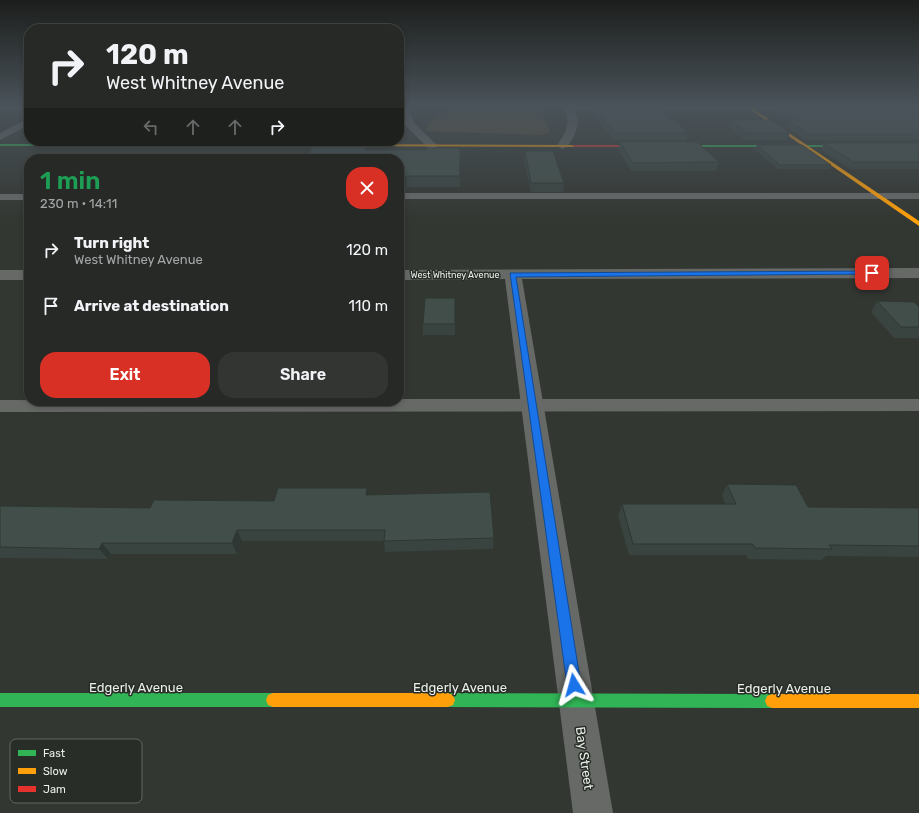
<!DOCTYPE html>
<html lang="en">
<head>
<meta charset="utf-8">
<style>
	body { margin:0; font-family:Rubik,sans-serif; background:#323532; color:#f1f3f6; height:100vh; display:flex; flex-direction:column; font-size:15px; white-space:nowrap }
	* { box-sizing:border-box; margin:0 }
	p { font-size:13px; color:#a4a6a7 }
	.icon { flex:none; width:22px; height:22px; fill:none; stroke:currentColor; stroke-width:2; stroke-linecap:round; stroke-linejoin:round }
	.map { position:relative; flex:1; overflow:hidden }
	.panel { position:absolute; left:24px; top:154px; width:380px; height:252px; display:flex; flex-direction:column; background:#262926; border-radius:16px; box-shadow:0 2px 6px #0003,0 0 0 1px #424543 }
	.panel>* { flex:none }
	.hud { position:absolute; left:24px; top:24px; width:380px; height:122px; border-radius:16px; box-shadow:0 2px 6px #0003,0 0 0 1px #424543; background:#262926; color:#f1f3f6; overflow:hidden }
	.pin { position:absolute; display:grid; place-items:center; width:34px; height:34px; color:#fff; margin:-17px; border-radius:8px; box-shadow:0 2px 6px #0006 }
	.me { position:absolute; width:44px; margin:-22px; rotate:352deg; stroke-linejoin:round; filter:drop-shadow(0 0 3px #0008) }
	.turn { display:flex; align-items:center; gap:14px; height:84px; padding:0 16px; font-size:18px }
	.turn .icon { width:52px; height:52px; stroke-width:2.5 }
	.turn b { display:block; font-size:28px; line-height:34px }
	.lanes { display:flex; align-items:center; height:38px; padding:0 16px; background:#0003; justify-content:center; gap:20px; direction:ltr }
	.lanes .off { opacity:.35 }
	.round { display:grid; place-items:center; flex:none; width:42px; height:42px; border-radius:16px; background:#323532 }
	.summary { display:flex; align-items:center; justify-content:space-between; height:68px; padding:0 16px }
	h1 { font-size:24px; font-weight:600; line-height:30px; color:#1e9e55 }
	.action { display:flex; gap:8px; margin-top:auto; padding:8px 16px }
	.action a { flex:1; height:46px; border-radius:16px; background:#d93025; color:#fff; font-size:16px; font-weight:600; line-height:46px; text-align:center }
	.action a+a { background:#323532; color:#f1f3f6 }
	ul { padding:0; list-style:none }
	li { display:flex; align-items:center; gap:12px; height:56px; padding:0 16px }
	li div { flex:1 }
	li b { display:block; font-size:15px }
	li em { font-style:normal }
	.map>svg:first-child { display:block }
	.green { fill:#574a34 }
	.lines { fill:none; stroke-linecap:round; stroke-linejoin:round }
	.lane { fill:#676967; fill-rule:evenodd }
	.street { fill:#676967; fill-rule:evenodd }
	.fast { fill:#30b455; fill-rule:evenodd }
	.slow { fill:#ff9f0a; fill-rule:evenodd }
	.jam { fill:#e5322d; fill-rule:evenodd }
	.wall { fill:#39433f }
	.shaded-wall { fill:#2e3733 }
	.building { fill:#424e49; stroke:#2e3733 }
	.route { fill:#1a73e8; stroke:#114b97 }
	.labels { text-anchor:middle; stroke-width:3; stroke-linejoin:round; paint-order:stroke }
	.far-street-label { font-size:9px; fill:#ebefeb; stroke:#282d27 }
	.near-street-label { font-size:13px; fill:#ebefeb; stroke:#282d27 }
	.key { fill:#282d27; stroke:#626762; stroke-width:1 }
	.key-label { font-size:11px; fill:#ebefeb }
</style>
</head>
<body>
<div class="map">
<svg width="919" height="813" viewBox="0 0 919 813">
	<rect width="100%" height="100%" fill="#333732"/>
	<!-- green -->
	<path class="green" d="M 466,106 L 539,106 L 550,132 L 542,135 L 426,131 C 429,115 452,109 466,106 Z"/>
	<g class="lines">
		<!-- lane -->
		<g class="lane">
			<rect x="0" y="106" width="29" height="4"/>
			<path d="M 565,106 L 802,106 L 806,108 L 802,110 L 565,110 Z"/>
			<rect x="399" y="193" width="520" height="6"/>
			<rect x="0" y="194" width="29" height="6"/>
			<path d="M 399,399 L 919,399 L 919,411 L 0,412 L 0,400 L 399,401 Z"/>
		</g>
		<!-- street -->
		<g class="street">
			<path d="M 404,106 L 412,106 L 410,111 L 414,123 L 436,144 L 437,146 L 436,148 L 428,148 L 406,126 L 400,111 Z"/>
			<path d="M 562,106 L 571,106 C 574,110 577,115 578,120 C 578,129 571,147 562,149 L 557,146 C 566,131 573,123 562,106 Z"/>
			<path d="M 29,118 L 29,125 L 0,140 L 0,133 Z"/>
			<path d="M 919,268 L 919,278 L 522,279 L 613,813 L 573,813 L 505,279 L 399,280 L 399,270 Z"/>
			<rect x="0" y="270" width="29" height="10"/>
		</g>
		<!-- fast -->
		<g class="fast">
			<path d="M 0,144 L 319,144 L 321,145 L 319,146 L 0,146 Z"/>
			<path d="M 676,145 L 853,145 L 855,146 L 853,147 L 678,147 Z"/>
			<path d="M 0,693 L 273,693 L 278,695 L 280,700 L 278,705 L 273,707 L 0,707 Z"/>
			<path d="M 448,693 L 772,694 L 777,696 L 779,701 L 777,706 L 772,708 L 448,707 L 443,705 L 441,700 L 443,695 Z"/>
		</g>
		<!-- slow -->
		<g class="slow">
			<path d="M 745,106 L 749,106 L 919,221 L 919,226 Z"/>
			<path d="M 317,144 L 574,145 L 576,146 L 574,147 L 319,146 Z"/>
			<path d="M 273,693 L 448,693 L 453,695 L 455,700 L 453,705 L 448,707 L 273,707 L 268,705 L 266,700 L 268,695 Z"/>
			<path d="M 772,694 L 919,694 L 919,708 L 772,708 L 767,706 L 765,701 L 767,696 Z"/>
		</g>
		<!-- jam -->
		<path class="jam" d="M 572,145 L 678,145 L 680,146 L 678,147 L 574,147 Z"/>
	</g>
	<!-- wall -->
	<g class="wall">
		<path d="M 593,106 L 656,106 L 670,120 L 688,133 L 686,140 L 613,140 L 608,133 L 605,133 L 593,112 Z"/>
		<path d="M 779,106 L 919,106 L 919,140 L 806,140 L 787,127 L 789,121 L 777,112 Z"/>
		<path d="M 731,120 L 790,133 L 787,140 L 744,140 L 729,127 Z"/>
		<path d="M 317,141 L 369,141 L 370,150 L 427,150 L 460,148 L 460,187 L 407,187 L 406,192 L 404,192 L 405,200 L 400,245 L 399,245 L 399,159 Z"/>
		<path d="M 620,142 L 719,162 L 716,171 L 631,171 L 618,150 Z"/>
		<path d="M 824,143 L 919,143 L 919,169 L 850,169 L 821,150 Z"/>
		<path d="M 757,145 L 831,165 L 829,169 L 778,169 L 755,150 Z"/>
		<path d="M 525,151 L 564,183 L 563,192 L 531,192 L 524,159 Z"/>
		<path d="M 455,298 L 455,335 L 423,335 L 423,324 Z"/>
		<path d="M 877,301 L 919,307 L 919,338 L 894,338 L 871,312 Z"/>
		<path d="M 727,484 L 808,507 L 919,508 L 919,557 L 826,556 L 822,560 L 748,559 L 746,555 L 629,555 L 618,516 L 622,504 L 725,504 L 722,495 Z"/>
		<path d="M 367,488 L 368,495 L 494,538 L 493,549 L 385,552 L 384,541 L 242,541 L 237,554 L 111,554 L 108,559 L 0,558 L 0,506 L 150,508 L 274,501 Z"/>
	</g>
	<!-- shaded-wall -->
	<g class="shaded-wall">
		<path d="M 368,141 L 369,141 L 370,150 L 365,150 Z"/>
		<path d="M 406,176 L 407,187 L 406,192 L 405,180 Z"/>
		<path d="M 404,189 L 405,200 L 400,245 L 400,232 Z"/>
		<path d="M 367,488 L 369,499 L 366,495 Z"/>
		<path d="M 237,530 L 242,541 L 237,554 L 232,543 Z"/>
		<path d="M 102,543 L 111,554 L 108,559 L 99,549 Z"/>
	</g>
	<!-- building -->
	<g class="building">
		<path d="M 594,106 L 656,106 L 670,120 L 675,120 L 688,133 L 614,133 L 609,125 L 607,125 Z"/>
		<path d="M 779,106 L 919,106 L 919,134 L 809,134 L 789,121 L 800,121 Z"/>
		<path d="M 731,120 L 772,120 L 790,133 L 747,133 Z"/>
		<path d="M 317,141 L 368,141 L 365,150 L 427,150 L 427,148 L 460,148 L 460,176 L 406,176 L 405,180 L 399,181 L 399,159 L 305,159 Z"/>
		<path d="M 620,142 L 697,142 L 719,162 L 633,163 Z"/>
		<path d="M 824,143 L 919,143 L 919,162 L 853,162 Z"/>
		<path d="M 757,145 L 802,145 L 831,165 L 780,165 Z"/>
		<path d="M 525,151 L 553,151 L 564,183 L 531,183 Z"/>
		<path d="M 399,189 L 404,189 L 399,232 Z"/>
		<path d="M 425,298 L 455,298 L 455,324 L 423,324 Z"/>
		<path d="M 877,301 L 914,302 L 919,307 L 919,327 L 901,327 Z"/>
		<path d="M 727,484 L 796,485 L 808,507 L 919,508 L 919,546 L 829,545 L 832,549 L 755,548 L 753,544 L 633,544 L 622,504 L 736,504 Z"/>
		<path d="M 278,488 L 367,488 L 366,495 L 490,492 L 494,538 L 384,541 L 385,530 L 237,530 L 232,543 L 102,543 L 99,549 L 0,547 L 0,506 L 150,508 L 154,500 L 274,501 Z"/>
	</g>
	<!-- sky -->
	<linearGradient id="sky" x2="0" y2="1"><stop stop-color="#1c1e1c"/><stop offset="0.48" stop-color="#4a535a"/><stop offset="1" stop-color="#4a535a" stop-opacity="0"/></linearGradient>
	<rect width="919" height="220" fill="url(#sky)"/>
	<!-- route -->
	<path class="route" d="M 872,271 L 874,271 L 874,274 L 516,277 L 581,685 L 579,690 L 574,692 L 569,690 L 567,685 L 510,273 Z"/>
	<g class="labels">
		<!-- far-street labels -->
		<g class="far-street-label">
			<text x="455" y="278">West Whitney Avenue</text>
		</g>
		<!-- near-street labels -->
		<g class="near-street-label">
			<text x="136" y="692">Edgerly Avenue</text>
			<text x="460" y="692">Edgerly Avenue</text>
			<text x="784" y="693">Edgerly Avenue</text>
			<text transform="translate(585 758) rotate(82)" y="5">Bay Street</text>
		</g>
	</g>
	<!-- legend -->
	<rect x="10" y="739" width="132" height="64" rx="6" class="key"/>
	<rect x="18" y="750" width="18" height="6" fill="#30b455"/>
	<rect x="18" y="768" width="18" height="6" fill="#ff9f0a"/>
	<rect x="18" y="786" width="18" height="6" fill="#e5322d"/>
	<g class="key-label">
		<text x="43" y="757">Fast</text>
		<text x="43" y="775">Slow</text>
		<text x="43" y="793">Jam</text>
	</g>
</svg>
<div class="pin" style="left:872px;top:273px;background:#d93025"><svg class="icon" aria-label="arrive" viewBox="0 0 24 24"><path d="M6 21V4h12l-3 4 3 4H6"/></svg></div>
<svg class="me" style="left:574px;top:685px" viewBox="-20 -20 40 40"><path d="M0-17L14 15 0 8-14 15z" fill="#1a73e8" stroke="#fff" stroke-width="4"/></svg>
<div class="hud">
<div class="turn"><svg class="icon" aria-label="right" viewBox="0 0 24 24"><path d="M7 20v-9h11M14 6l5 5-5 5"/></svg><div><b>120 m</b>West Whitney Avenue</div></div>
<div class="lanes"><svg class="icon off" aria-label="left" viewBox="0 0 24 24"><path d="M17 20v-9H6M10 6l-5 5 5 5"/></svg><svg class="icon off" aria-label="ahead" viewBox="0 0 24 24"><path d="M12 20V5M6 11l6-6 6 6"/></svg><svg class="icon off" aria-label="ahead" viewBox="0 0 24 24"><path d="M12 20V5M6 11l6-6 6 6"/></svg><svg class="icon" aria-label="right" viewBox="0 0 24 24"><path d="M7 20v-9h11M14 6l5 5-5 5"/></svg></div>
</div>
<section class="panel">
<div class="summary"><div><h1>1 min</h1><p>230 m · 14:11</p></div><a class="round" style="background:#d93025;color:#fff"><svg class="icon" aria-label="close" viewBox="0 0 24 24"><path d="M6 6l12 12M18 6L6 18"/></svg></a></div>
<ul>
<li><svg class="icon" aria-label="right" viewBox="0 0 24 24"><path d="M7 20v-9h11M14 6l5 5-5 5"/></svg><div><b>Turn right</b><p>West Whitney Avenue</p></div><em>120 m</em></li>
<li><svg class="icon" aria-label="arrive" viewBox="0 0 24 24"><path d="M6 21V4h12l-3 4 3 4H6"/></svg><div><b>Arrive at destination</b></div><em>110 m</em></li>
</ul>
<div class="action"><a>Exit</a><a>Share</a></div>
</section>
</div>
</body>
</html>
